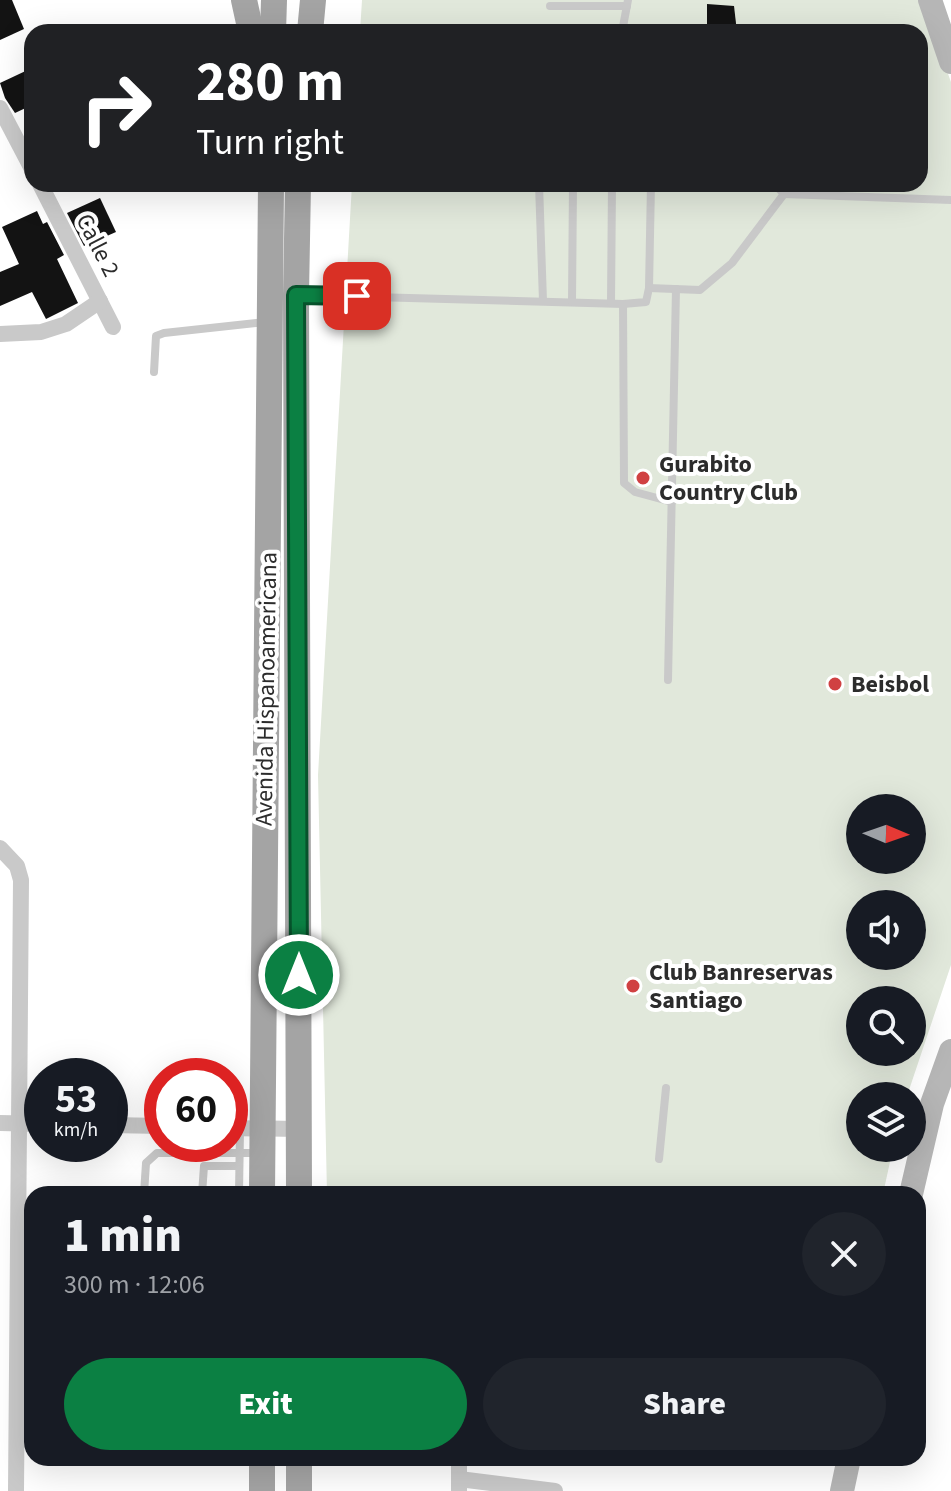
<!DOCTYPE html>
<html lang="en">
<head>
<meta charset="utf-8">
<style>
	body { margin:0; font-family:"Source Sans 3",sans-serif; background:#20242c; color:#f1f3f6; height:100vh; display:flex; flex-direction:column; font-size:30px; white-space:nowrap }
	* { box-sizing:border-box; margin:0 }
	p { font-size:26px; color:#9ea1a6 }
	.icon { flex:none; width:44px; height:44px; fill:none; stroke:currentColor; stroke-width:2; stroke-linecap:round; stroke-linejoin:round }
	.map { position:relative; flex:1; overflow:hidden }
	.side { position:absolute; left:24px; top:1186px; width:902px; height:280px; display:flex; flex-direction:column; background:#171b24; border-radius:24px; box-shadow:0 8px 32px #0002 }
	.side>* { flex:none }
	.banner { position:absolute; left:24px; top:24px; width:904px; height:168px; border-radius:24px; box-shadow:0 8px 32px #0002; background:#202124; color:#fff; overflow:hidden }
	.needle { width:52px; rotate:92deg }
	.controls { position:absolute; left:846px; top:794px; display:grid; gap:16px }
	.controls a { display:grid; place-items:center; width:80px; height:80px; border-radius:50%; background:#171b24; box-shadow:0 8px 32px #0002; font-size:40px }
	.speed { position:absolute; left:24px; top:1058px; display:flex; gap:16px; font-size:40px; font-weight:700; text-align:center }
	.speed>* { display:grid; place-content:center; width:104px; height:104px; border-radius:50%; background:#171b24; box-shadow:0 8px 32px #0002; line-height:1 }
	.speed small { font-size:20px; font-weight:400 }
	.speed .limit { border:12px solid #d22; background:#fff; color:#111 }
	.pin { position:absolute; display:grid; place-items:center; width:68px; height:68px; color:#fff; margin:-34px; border-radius:16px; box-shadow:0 4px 12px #0006 }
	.me { position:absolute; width:88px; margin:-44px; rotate:0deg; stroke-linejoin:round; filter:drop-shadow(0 0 6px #0008) }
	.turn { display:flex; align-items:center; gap:28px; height:168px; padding:0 40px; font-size:36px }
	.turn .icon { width:104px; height:104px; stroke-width:2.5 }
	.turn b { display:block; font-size:56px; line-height:68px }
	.round { display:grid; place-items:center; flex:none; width:84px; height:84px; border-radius:42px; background:#20242c }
	.head { display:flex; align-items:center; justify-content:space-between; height:136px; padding:0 40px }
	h1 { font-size:48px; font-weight:800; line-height:60px }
	.button { display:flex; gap:16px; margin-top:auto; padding:16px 40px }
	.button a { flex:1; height:92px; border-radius:48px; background:#0b8043; color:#fff; font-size:32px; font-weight:800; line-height:92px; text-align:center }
	.button a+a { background:#20242c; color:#f1f3f6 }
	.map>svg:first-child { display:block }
	.green { fill:#e1e8db; fill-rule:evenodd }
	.building { fill:#131313 }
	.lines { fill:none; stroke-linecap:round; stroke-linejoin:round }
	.lane { stroke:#c9c9c9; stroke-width:8 }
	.street { stroke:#c9c9c9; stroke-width:16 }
	.secondary { stroke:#b6b6b6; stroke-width:24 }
	.primary { stroke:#a4a4a4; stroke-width:26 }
	.route-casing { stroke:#07532c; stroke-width:20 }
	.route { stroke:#0b8043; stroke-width:14 }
	.poi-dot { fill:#d04142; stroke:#fff; stroke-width:3 }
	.labels { text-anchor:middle; stroke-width:8; stroke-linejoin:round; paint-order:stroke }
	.street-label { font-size:24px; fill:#2c2c2c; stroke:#fff }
	.poi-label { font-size:24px; font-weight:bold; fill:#2c2c2c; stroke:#fff; text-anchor:start }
</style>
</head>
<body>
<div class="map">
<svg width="951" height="1491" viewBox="0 0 951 1491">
	<rect width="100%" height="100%" fill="#fff"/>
	<!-- green -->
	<path class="green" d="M 362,0 L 921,0 L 951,82 L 951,965 L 907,1096 L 860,1096 L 860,1148 L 893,1148 L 883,1194 L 327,1194 L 318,775 L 352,184 L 920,184 L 920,32 L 360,32 ZM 860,808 L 912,808 L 912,860 L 860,860 ZM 860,904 L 912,904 L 912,956 L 860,956 ZM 860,1000 L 912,1000 L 912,1052 L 860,1052 Z"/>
	<!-- building -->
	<g class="building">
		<path d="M 0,0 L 12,0 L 24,29 L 0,40 Z"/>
		<path d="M 707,4 L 734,6 L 737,32 L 707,32 Z"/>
		<path d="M 32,68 L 32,105 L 15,113 L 5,98 L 0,83 Z"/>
		<path d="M 100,198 L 116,232 L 84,246 L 67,213 Z"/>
		<path d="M 37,211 L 43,224 L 47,222 L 64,255 L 57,259 L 78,303 L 46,319 L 32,292 L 0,306 L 0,272 L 19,264 L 2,227 Z"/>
	</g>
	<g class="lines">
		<!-- lane -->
		<g class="lane">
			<path d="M 550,6 L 627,6"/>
			<path d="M 622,32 L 628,0"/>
			<path d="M 539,184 L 543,301"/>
			<path d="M 774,184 L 784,194 L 951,200"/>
			<path d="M 649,288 L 700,290 L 732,263 L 784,194"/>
			<path d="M 299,295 L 623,304 L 646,302 L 649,288 L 651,184"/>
			<path d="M 572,302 L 573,184"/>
			<path d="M 611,303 L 612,184"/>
			<path d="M 623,304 L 624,483 L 635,492 L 672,502"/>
			<path d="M 154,372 L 156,336 L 164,333 L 265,322"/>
			<path d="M 668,680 L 676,289"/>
			<path d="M 659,1159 L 666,1088"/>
			<path d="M 144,1194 L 146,1163 L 157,1153 L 258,1153"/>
			<path d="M 202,1194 L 204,1166 L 239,1166"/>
			<path d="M 239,1194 L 240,1129"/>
		</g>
		<!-- street -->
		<g class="street">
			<path d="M 0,108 L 32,169"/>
			<path d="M 40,184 L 113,327"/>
			<path d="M 0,334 L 41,332 L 66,324 L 100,301"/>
			<path d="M 0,848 L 17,866 L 21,880 L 16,1491"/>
			<path d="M 0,1123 L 42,1124"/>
			<path d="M 110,1125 L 162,1126"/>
			<path d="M 230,1128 L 299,1129"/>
			<path d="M 459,1458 L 459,1491"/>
			<path d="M 459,1479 L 555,1491"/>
		</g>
		<!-- secondary -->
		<g class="secondary">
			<path d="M 930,0 L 951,62"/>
			<path d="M 911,1194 L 932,1104 L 951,1051"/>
			<path d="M 842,1491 L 849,1458"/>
		</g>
		<!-- primary -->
		<g class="primary">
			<path d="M 244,0 L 251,32"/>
			<path d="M 273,32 L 274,0"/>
			<path d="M 310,32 L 313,0"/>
			<path d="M 298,184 L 296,295 L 299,1194"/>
			<path d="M 262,1194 L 271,184"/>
			<path d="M 299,1458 L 299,1491"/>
			<path d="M 262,1491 L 262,1458"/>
		</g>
	</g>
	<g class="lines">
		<!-- route casing -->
		<g class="route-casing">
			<path id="route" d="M 299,975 L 296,295 L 357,296"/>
		</g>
		<!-- route -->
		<use href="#route" class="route"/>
	</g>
	<!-- markers -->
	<g class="poi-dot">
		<circle cx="643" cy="478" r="8"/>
		<circle cx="835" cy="684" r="8"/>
		<circle cx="633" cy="986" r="8"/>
	</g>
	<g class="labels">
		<!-- street labels -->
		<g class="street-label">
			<text transform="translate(98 245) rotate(63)" y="8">Calle 2</text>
			<text transform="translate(266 689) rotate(-89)" y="8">Avenida Hispanoamericana</text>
		</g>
		<!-- poi labels -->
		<g class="poi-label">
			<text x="659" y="472">Gurabito<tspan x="659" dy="28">Country Club</tspan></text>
			<text x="851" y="692">Beisbol</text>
			<text x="649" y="980">Club Banreservas<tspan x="649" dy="28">Santiago</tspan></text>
		</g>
	</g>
</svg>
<div class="controls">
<a><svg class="needle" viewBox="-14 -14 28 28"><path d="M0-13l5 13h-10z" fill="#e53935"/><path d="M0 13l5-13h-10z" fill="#9ea1a6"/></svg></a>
<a><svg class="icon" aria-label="sound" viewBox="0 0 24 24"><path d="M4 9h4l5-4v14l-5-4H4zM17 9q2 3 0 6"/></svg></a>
<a><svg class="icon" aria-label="search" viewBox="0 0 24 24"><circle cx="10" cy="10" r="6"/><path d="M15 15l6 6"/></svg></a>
<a><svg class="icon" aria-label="layers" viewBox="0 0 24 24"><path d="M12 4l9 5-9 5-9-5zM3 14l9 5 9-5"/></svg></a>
</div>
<div class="speed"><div>53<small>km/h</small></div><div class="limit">60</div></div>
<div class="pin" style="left:357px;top:296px;background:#d93025"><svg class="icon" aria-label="arrive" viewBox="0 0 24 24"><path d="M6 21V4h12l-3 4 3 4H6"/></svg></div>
<svg class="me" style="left:299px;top:975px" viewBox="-20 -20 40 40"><circle r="17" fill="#0b8043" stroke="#fff" stroke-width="3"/><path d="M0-11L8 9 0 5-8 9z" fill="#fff"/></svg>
<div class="banner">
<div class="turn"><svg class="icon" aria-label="right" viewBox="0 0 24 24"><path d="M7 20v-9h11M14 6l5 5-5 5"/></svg><div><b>280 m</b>Turn right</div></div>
</div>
<section class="side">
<div class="head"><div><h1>1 min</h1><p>300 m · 12:06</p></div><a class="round"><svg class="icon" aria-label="close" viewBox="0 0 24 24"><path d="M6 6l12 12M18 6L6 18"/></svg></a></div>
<div class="button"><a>Exit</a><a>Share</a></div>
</section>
</div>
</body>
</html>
